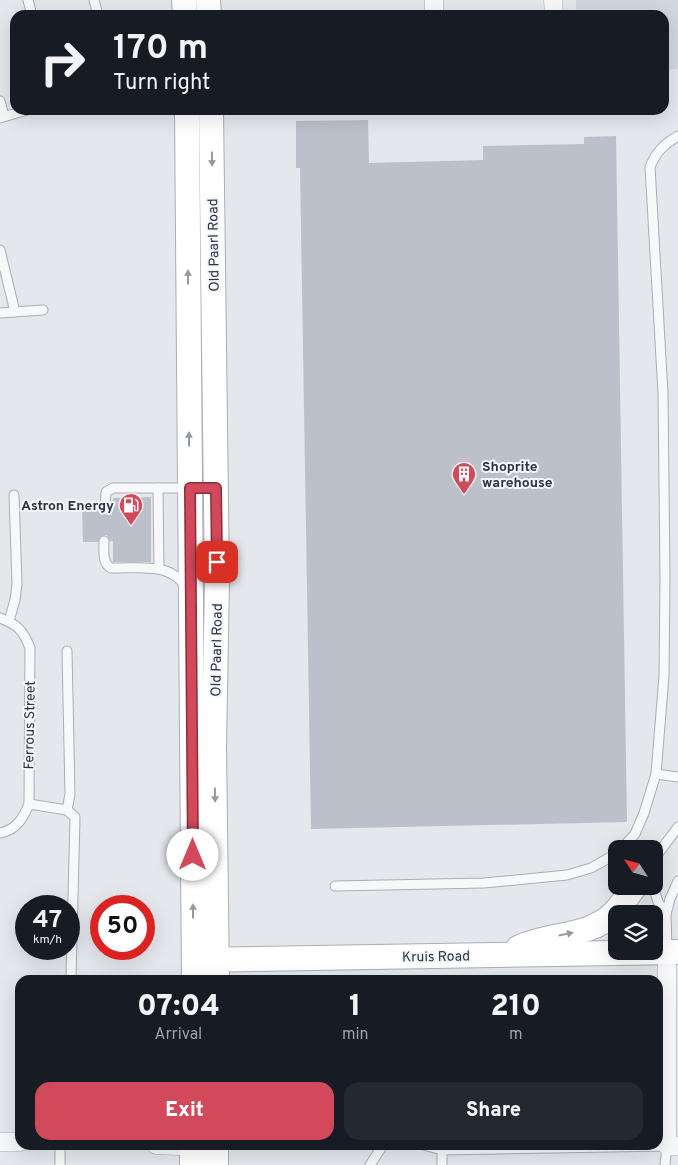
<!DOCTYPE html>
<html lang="en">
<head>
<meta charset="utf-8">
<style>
	body { margin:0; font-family:Overpass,sans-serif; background:#242831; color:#f1f3f6; height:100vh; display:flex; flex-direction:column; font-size:19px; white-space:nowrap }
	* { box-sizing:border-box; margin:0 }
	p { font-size:16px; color:#9ea1a6 }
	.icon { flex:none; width:28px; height:28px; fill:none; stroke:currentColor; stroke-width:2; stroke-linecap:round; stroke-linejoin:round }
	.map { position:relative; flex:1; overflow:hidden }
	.panel { position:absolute; left:15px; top:975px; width:648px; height:175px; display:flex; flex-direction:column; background:#171b24; border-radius:15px; box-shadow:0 5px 20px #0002 }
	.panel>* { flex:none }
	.top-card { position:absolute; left:10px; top:10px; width:659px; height:105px; border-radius:15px; box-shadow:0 5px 20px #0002; background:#171b24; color:#f1f3f6; overflow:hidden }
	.needle { width:32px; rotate:306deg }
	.buttons { position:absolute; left:608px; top:840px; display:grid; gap:10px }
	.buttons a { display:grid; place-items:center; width:55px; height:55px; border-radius:10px; background:#171b24; box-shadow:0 5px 20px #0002; font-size:25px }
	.speed { position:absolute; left:15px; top:895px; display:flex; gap:10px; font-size:25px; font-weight:700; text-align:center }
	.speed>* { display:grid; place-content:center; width:65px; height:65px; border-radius:50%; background:#171b24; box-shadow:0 5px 20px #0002; line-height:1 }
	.speed small { font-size:12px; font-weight:400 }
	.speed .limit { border:8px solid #d22; background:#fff; color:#111 }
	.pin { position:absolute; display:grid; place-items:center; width:42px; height:42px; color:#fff; margin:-21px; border-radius:10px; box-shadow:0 2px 8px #0006 }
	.me { position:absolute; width:55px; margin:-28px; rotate:0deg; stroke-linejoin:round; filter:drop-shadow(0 0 4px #0008) }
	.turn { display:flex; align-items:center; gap:18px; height:105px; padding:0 20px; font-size:22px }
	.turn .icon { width:65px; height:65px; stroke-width:2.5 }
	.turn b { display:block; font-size:35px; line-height:42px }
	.eta { display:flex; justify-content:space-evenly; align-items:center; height:85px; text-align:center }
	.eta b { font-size:30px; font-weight:800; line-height:35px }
	.cta { display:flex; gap:10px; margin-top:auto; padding:10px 20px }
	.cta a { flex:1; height:58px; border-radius:15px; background:#d1495b; color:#fff; font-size:20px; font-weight:800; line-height:58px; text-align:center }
	.cta a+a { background:#242831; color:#f1f3f6 }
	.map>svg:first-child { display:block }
	.built { fill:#d2d6de }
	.building { fill:#bbc0ca }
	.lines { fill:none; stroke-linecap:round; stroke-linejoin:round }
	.lane-casing { stroke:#a9aeb7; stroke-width:11 }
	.street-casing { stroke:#a9aeb7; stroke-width:19 }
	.secondary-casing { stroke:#a9aeb7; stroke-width:26 }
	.lane { stroke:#f7f8fa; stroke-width:9 }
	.street { stroke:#f7f8fa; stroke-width:18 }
	.secondary { stroke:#fff; stroke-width:24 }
	.oneway { fill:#959aa2 }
	.route-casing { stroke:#882f3b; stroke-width:12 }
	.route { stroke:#d1495b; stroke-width:9 }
	.labels { text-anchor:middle; stroke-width:4; stroke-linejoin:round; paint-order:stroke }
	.street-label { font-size:14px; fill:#2b3445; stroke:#f4f6f9 }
	.poi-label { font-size:14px; font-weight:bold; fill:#2b3445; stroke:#f4f6f9; text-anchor:start }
</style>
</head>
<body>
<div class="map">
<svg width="678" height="1165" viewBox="0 0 678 1165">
	<rect width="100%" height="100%" fill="#e4e7ec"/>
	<!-- built -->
	<path class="built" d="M 576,0 L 678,0 L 678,69 L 664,70 L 664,15 L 576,15 Z"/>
	<!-- building -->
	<g class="building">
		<path d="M 368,120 L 369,163 L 483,160 L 483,146 L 584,144 L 584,137 L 616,136 L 627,822 L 311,829 L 300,168 L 296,168 L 296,121 Z"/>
		<path d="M 151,497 L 151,562 L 113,562 L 113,541 L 110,541 L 107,535 L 101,536 L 98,542 L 83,542 L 82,508 L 99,508 L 101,513 L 105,514 L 108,513 L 113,508 L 113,498 Z"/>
	</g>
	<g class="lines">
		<!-- lane casing -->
		<g class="lane-casing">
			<g id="lane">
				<path d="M 28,0 L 32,15"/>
				<path d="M 94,0 L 98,15"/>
				<path d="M 0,101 L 4,116"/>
				<path d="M 0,118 L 27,110"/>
				<path d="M 0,250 L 15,312"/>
				<path d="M 0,313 L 43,310"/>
				<path d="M 158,488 L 159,569"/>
				<path d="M 105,508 L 106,492 L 113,488 L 216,488"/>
				<path d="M 104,541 C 104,551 102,563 111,568 C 136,569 172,561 186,588"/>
				<path d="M 0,618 C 18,625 23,630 30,648 L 29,804 C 23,819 16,830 0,833"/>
				<path d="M 9,621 L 15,600 L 17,584 L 14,495"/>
				<path d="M 656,774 L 678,777"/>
				<path d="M 29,804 L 67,810 L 75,817 L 71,976"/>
				<path d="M 67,810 L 70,794 L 67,651"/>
				<path d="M 621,849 L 635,834 L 644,813 L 656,774 L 664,676 L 665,577 L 663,393 L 650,167 C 656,152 664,144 678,136"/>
				<path d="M 654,859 L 678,827"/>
				<path d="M 335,886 L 484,883 L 567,875 L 591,868 L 616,854"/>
				<path d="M 653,886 L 658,902 L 666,914"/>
				<path d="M 667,951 L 666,914 L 670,899 L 678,881"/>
				<path d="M 60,1145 L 60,1165"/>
				<path d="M 424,1145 L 442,1150 L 667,1146 L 665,1165"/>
				<path d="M 442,1150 L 442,1165"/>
				<path d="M 370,1165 L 383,1145"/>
			</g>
		</g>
		<!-- street casing -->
		<g class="street-casing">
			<g id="street">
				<path d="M 434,0 L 434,15"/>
				<path d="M 553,0 L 554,15"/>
				<path d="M 667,952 L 667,1146 L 678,1146"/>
				<path d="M 0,1142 L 20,1142"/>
				<path d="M 156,1145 L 203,1147"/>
			</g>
		</g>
		<!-- secondary casing -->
		<g class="secondary-casing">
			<g id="secondary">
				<path d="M 184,0 L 185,15"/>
				<path d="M 208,0 L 209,15"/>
				<path d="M 187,110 L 194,980"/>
				<path d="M 211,110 L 217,581 L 214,746 L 217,980"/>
				<path d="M 518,948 C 548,933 588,938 613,914 C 621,906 628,896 635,886"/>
				<path d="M 200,960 L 678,952"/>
				<path d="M 192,1165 L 192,1145"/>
				<path d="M 216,1165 L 216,1145"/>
			</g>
		</g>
		<!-- lane -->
		<use href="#lane" class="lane"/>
		<!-- street -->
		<use href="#street" class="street"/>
		<!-- secondary -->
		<use href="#secondary" class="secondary"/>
	</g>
	<!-- one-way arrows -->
	<defs><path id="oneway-solid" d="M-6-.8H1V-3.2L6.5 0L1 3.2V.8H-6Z" transform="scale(1.25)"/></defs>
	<g class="oneway">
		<use href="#oneway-solid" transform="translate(212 159) rotate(89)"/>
		<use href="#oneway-solid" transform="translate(188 277) rotate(-90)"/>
		<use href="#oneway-solid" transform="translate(189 439) rotate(-90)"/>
		<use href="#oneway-solid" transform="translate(215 795) rotate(89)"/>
		<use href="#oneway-solid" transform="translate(193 911) rotate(-90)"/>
		<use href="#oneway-solid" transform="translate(566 934) rotate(-11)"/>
	</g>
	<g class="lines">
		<!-- route casing -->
		<g class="route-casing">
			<path id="route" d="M 193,855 L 190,488 L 216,488 L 217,562"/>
		</g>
		<!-- route -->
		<use href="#route" class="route"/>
	</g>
	<!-- icons -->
	<defs>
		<g id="building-pin" transform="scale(1.25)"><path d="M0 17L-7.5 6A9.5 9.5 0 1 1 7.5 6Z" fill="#d1495b" stroke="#f4f6f9"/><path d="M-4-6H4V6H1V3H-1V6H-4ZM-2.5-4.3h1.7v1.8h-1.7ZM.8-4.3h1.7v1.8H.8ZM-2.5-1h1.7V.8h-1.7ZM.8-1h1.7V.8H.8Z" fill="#fff"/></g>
		<g id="fuel-pin" transform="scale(1.25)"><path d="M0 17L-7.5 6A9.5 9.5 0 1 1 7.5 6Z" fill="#d1495b" stroke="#f4f6f9"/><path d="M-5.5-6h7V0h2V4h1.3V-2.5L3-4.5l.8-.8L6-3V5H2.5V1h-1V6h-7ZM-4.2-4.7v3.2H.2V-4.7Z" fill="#fff"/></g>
	</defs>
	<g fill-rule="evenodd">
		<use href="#building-pin" x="464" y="474"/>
		<use href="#fuel-pin" x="131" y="505"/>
	</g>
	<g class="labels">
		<!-- street labels -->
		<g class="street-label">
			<text transform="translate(213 245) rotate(-91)" y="5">Old Paarl Road</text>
			<text transform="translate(216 650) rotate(-89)" y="5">Old Paarl Road</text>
			<text transform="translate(29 725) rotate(-89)" y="5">Ferrous Street</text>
			<text transform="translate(436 956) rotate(-1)" y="5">Kruis Road</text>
		</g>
		<!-- poi labels -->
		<g class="poi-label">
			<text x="482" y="471">Shoprite<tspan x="482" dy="16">warehouse</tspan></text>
			<text x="114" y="510" text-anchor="end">Astron Energy</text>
		</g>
	</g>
</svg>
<div class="buttons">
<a><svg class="needle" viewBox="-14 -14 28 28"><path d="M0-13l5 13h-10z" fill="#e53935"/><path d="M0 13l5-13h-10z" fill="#9ea1a6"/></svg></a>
<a><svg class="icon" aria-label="layers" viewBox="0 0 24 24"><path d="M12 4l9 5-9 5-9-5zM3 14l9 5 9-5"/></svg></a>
</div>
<div class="speed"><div>47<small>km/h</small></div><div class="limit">50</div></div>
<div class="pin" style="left:217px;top:562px;background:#d93025"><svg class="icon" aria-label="arrive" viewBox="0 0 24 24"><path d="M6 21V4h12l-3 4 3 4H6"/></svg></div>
<svg class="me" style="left:193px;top:855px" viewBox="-20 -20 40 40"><circle r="19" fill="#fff"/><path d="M0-13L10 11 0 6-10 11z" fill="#d1495b"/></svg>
<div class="top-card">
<div class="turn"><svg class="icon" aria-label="right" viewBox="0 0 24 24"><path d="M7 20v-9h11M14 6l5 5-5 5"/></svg><div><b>170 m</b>Turn right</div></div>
</div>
<section class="panel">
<div class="eta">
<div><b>07:04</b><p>Arrival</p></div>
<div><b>1</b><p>min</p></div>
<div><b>210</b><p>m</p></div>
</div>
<div class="cta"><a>Exit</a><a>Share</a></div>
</section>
</div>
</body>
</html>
